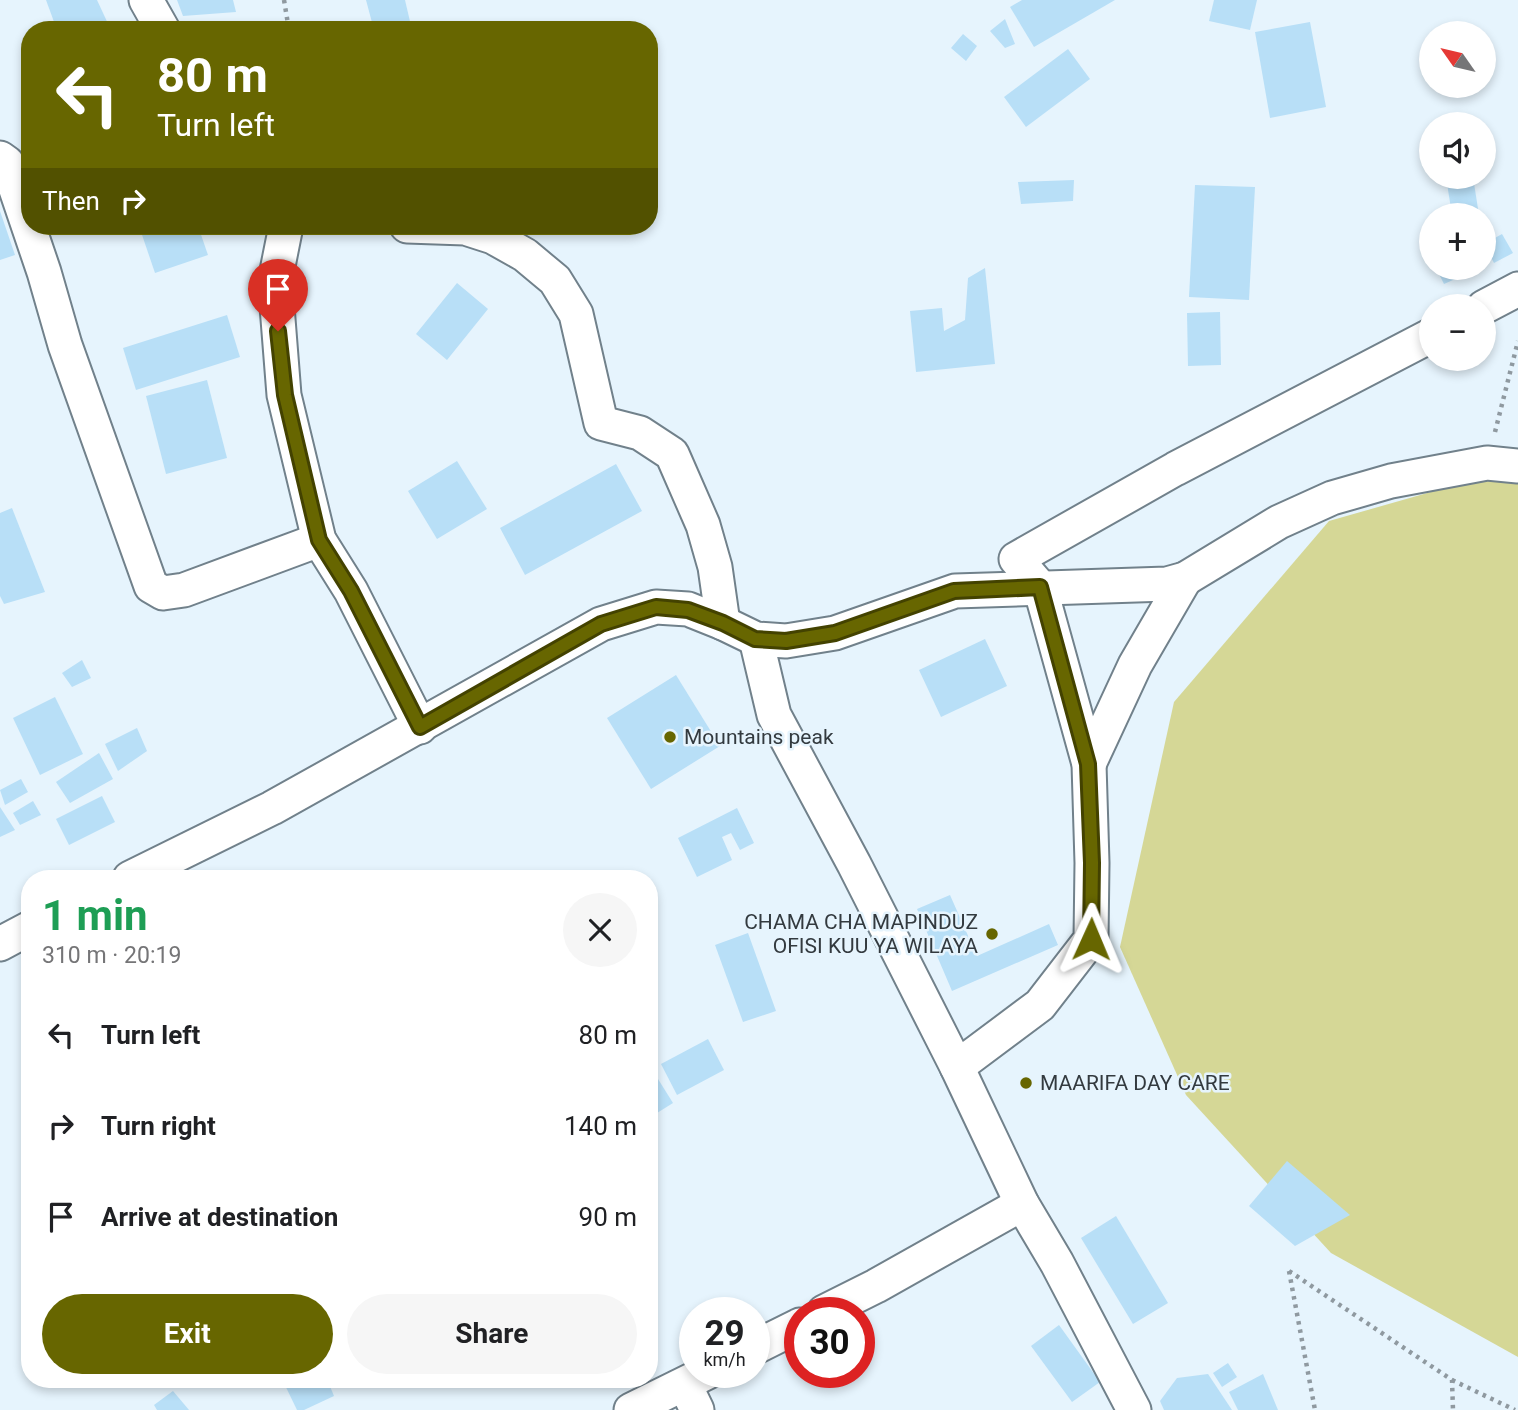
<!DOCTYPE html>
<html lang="en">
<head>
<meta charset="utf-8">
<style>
	body { margin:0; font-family:Roboto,sans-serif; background:#f6f6f6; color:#202124; height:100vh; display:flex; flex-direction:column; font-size:26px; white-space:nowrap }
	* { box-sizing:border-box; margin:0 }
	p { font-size:23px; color:#757577 }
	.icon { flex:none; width:38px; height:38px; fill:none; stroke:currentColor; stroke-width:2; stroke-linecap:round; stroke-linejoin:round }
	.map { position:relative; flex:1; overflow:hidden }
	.drawer { position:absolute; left:21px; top:870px; width:637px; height:518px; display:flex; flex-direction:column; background:#fff; border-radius:28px; box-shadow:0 4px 10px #0003 }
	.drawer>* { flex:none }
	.hud { position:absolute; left:21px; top:21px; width:637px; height:214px; border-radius:28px; box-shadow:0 4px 10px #0003; background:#676600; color:#fff; overflow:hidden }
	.needle { width:46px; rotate:304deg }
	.fabs { position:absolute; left:1419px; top:21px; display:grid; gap:14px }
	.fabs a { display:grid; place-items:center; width:77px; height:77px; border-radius:50%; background:#fff; box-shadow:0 4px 10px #0003; font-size:35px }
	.speed { position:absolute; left:679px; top:1297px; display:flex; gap:14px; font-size:35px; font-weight:700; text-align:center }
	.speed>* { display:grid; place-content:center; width:91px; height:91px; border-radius:50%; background:#fff; box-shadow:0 4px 10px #0003; line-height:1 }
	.speed small { font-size:18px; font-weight:400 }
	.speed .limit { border:10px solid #d22; background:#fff; color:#111 }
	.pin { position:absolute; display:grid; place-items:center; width:60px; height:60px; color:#fff; margin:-72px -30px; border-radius:50% 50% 50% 0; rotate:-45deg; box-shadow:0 0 7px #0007 }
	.pin .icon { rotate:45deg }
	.me { position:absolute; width:77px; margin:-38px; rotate:1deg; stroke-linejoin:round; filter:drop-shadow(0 0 5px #0008) }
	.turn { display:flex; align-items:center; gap:24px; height:147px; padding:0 21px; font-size:32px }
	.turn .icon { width:91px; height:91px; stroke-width:2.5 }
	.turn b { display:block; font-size:49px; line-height:60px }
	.then { display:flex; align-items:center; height:66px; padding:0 21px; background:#0003; gap:14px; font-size:26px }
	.round { display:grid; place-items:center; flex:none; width:74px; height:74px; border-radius:37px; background:#f6f6f6 }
	.overview { display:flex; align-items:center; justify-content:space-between; height:119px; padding:0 21px }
	h1 { font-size:42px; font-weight:700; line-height:52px; color:#1e9e55 }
	.button { display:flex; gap:14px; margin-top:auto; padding:14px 21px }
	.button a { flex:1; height:80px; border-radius:42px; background:#676600; color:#fff; font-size:28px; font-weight:700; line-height:80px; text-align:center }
	.button a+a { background:#f6f6f6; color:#202124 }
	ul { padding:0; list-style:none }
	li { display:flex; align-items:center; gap:21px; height:91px; padding:0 21px }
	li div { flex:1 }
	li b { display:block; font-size:26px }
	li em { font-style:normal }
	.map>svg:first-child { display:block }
	.pitch { fill:#d5d796 }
	.building { fill:#b8dff7 }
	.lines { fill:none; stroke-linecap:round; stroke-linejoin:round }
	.street-casing { stroke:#71818b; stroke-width:37 }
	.path { stroke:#8f99a0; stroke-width:4.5; stroke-dasharray:3.5 5; stroke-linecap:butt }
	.street { stroke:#fff; stroke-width:33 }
	.route-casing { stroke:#434200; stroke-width:18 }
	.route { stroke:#676600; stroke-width:12 }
	.poi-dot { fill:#676600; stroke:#e6f4fd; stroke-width:2.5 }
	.labels { text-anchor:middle; stroke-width:5; stroke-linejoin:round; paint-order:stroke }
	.poi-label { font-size:21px; fill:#333a3f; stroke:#e6f4fd; text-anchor:start }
</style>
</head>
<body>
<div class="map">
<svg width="1518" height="1410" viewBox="0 0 1518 1410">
	<rect width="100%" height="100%" fill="#e6f4fd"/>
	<!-- pitch -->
	<path class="pitch" d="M 1508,470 L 1518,472 L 1518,1357 L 1331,1253 L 1186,1095 L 1120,947 L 1174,702 L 1329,521 Z"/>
	<!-- building -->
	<g class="building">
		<path d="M 46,0 L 97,0 L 110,28 L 57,30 Z"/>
		<path d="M 177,0 L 233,0 L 236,12 L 183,16 Z"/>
		<path d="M 366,0 L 405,0 L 412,30 L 374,30 Z"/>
		<path d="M 1022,0 L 1115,0 L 1034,47 L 1010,7 Z"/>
		<path d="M 1214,0 L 1257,0 L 1250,30 L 1209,21 Z"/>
		<path d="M 1005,19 L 1015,44 L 1005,48 L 990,31 Z"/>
		<path d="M 1310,22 L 1326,107 L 1270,118 L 1255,32 Z"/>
		<path d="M 963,34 L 977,46 L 966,61 L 951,48 Z"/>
		<path d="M 1068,49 L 1090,79 L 1026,127 L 1004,97 Z"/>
		<path d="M 1446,177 L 1473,177 L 1479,215 L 1452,215 Z"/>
		<path d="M 1074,180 L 1073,201 L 1021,204 L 1018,182 Z"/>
		<path d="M 1195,185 L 1255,187 L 1249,300 L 1189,297 Z"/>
		<path d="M 0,211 L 15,255 L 0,260 Z"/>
		<path d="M 139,226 L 198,226 L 208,255 L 155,273 Z"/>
		<path d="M 1502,234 L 1513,253 L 1494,263 L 1484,244 Z"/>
		<path d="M 985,268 L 995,364 L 916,372 L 910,311 L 942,308 L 944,331 L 965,320 L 968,278 Z"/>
		<path d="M 1436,268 L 1480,268 L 1444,284 Z"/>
		<path d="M 457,283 L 488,309 L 447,360 L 416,334 Z"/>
		<path d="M 1220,312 L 1221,365 L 1188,366 L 1187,313 Z"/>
		<path d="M 227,315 L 240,357 L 136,390 L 123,348 Z"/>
		<path d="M 207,380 L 227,458 L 166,474 L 146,396 Z"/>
		<path d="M 457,461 L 487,509 L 437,539 L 408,491 Z"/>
		<path d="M 616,464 L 642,511 L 525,575 L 500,528 Z"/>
		<path d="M 12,508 L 45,592 L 4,604 L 0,596 L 0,513 Z"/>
		<path d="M 985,639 L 1007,686 L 941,717 L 919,670 Z"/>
		<path d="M 82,660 L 91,678 L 72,687 L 62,673 Z"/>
		<path d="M 676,675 L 720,746 L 651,789 L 607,718 Z"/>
		<path d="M 55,697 L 83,754 L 40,775 L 13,718 Z"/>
		<path d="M 137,728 L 147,751 L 118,771 L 105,744 Z"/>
		<path d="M 99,753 L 113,779 L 70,803 L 56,782 Z"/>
		<path d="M 21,779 L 28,792 L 5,805 L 0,790 Z"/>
		<path d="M 102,796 L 115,822 L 69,845 L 56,819 Z"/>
		<path d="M 33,801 L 41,815 L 20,825 L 13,813 Z"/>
		<path d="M 0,807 L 15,830 L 0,837 Z"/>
		<path d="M 737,808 L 754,843 L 740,850 L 731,833 L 722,837 L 732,860 L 697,877 L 678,838 Z"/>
		<path d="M 950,895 L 977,956 L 1049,924 L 1058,945 L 952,991 L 917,909 Z"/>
		<path d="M 748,933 L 776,1011 L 743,1022 L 715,945 Z"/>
		<path d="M 708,1039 L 724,1070 L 677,1095 L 661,1064 Z"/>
		<path d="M 653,1071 L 673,1103 L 649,1118 L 649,1073 Z"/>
		<path d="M 1287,1161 L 1350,1215 L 1295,1246 L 1249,1206 Z"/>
		<path d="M 1116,1216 L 1168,1303 L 1133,1324 L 1081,1238 Z"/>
		<path d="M 1059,1325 L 1100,1382 L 1072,1402 L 1031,1346 Z"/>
		<path d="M 1228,1363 L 1237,1377 L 1222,1387 L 1213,1373 Z"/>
		<path d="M 1208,1374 L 1232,1410 L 1164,1410 L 1160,1401 L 1177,1378 Z"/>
		<path d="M 1263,1374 L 1278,1410 L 1238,1410 L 1229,1392 Z"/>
		<path d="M 282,1379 L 327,1379 L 334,1396 L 304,1410 L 297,1410 Z"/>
		<path d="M 173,1391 L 189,1410 L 157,1410 L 154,1405 Z"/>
	</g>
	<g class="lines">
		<!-- street casing -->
		<g class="street-casing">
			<g id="street">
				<path d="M 146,0 L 163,30"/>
				<path d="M 0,158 L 7,163 L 44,272 L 65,345 L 151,586 L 163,593 L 184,590 L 319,540"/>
				<path d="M 286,226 L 275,281 L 284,395 L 319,540 L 351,591 L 420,727"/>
				<path d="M 407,226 L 465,228 L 493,237 L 525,255 L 555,280 L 576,314 L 601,423 L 640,433 L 672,454 L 703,525 L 715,567 L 723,623"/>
				<path d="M 1484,307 L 1518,289"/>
				<path d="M 756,639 L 774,715 L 854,864 L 957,1067 L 1022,1204 L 1057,1263 L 1134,1410"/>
				<path d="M 1089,764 L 1135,665 L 1185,579"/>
				<path d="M 130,878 L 272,808 L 601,624 L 656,607 L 688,609 L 723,623 L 756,639 L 786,641 L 835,633 L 955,591 L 1167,584 L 1185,579 L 1279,522 L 1332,498 L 1391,481 L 1487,463 L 1518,466"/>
				<path d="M 0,944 L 30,928"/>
				<path d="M 957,1067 L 1040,1005 L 1091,939 L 1092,863 L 1089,764 L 1040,587 L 1016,559 L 1175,469 L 1432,335"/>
				<path d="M 824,1312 L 876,1286 L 1022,1204"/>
				<path d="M 754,1348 L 800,1325"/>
				<path d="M 685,1385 L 697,1410"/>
				<path d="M 631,1410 L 708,1372"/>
			</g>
		</g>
		<!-- path -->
		<g class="path">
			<path d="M 284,0 L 289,30"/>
			<path d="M 1495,432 L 1518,341"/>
			<path d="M 1289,1271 L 1452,1380 L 1453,1410"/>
			<path d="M 1289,1271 L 1315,1410"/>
			<path d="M 1452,1380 L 1515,1410"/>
		</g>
		<!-- street -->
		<use href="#street" class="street"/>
	</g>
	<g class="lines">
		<!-- route casing -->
		<g class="route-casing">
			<path id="route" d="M 278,331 L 285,395 L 319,540 L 351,591 L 420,727 L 601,624 L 656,607 L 688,610 L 723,623 L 755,639 L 786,641 L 835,633 L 954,591 L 1040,587 L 1088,764 L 1092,863 L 1091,939"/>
		</g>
		<!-- route -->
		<use href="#route" class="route"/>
	</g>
	<!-- markers -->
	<g class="poi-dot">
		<circle cx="670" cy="737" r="7"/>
		<circle cx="992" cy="934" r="7"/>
		<circle cx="1026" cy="1083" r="7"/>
	</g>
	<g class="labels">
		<!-- poi labels -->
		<g class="poi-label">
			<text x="684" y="744">Mountains peak</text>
			<text x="978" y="929" text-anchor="end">CHAMA CHA MAPINDUZ<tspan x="978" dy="24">OFISI KUU YA WILAYA</tspan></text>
			<text x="1040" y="1090">MAARIFA DAY CARE</text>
		</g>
	</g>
</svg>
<div class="fabs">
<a><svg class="needle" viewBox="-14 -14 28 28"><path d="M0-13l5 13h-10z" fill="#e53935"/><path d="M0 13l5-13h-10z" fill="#757577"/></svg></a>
<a><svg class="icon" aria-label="sound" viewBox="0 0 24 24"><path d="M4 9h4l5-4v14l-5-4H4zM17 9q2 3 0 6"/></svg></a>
<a>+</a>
<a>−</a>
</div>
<div class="speed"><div>29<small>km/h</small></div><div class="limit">30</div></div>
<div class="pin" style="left:278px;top:331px;background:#d93025"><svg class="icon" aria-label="arrive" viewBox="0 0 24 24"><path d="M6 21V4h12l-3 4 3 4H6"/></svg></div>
<svg class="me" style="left:1091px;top:939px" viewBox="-20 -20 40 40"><path d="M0-17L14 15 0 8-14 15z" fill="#676600" stroke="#fff" stroke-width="4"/></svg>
<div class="hud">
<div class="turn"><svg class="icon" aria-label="left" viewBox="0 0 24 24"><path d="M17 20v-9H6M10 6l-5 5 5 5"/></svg><div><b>80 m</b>Turn left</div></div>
<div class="then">Then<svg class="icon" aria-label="right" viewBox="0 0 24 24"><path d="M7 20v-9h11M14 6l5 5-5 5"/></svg></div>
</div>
<section class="drawer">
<div class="overview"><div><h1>1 min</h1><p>310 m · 20:19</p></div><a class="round"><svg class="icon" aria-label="close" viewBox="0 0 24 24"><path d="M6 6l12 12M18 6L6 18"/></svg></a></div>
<ul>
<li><svg class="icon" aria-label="left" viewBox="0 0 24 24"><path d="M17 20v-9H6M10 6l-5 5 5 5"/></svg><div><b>Turn left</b></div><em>80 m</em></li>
<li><svg class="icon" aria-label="right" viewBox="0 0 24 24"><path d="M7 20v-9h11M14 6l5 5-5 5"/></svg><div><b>Turn right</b></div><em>140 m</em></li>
<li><svg class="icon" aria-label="arrive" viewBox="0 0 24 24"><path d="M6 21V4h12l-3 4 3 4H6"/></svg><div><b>Arrive at destination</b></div><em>90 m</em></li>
</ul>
<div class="button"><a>Exit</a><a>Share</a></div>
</section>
</div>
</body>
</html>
